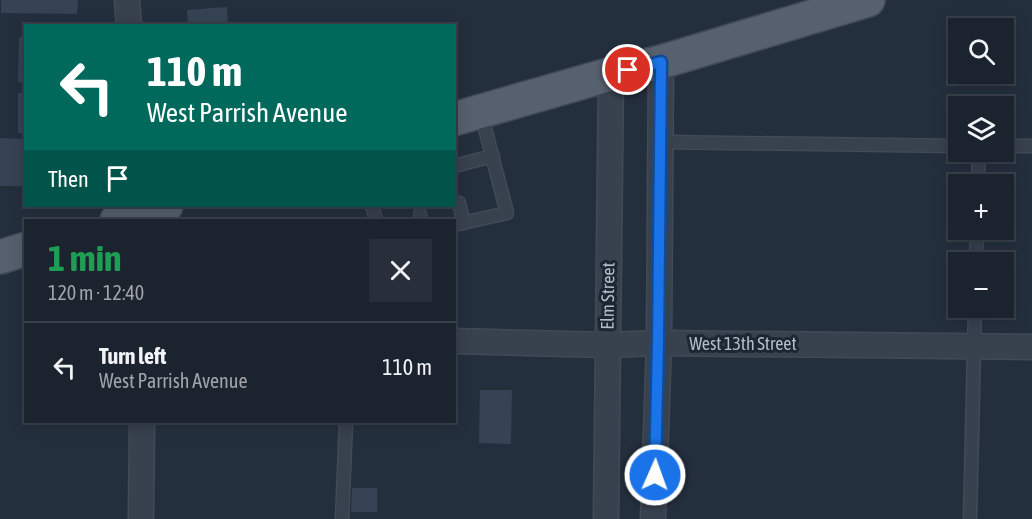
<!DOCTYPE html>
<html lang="en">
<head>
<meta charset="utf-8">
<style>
	body { margin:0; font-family:"Asap Condensed",sans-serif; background:#282f3a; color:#f1f3f6; height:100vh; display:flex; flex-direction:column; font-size:22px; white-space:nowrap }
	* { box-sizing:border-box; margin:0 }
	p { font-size:20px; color:#a0a4aa }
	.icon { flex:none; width:33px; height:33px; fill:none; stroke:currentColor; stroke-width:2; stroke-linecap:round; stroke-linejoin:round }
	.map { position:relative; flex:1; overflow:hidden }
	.panel { position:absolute; left:24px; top:219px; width:432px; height:204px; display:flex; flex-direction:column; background:#1b232e; border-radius:0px; box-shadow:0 3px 15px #0003,0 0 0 2px #39404a }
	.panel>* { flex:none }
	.hud { position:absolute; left:24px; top:24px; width:432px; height:183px; border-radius:0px; box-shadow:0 3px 15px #0003,0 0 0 2px #39404a; background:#00695c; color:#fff; overflow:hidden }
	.controls { position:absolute; left:948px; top:18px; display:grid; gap:12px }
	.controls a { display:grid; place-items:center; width:66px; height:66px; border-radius:0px; background:#1b232e; box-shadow:0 3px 15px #0003,0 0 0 2px #39404a; font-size:30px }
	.pin { position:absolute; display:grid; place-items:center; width:51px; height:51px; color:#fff; margin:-26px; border:3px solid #fff; border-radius:50%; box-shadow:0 2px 6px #0007 }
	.me { position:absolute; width:66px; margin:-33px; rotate:2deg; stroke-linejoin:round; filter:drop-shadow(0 0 4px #0008) }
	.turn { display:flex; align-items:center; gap:21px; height:126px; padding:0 24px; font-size:27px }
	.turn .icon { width:78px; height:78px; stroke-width:2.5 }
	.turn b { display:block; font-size:42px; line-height:51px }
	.then { display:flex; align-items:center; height:57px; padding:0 24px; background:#0003; gap:12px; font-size:22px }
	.round { display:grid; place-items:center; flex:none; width:63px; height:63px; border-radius:0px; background:#282f3a }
	.headline { display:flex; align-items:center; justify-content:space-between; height:102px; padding:0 24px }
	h1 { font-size:36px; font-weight:700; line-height:45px; color:#1e9e55 }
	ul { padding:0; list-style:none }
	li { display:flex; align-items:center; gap:18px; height:90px; padding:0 24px; border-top:2px solid #39404a }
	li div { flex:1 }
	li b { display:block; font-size:22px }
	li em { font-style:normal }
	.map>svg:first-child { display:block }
	.building { fill:#364354 }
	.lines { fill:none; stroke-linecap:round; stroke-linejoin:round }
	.lane-casing { stroke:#414a57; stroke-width:15 }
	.street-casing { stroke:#414a57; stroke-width:27 }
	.primary-casing { stroke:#414a57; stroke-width:36 }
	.lane { stroke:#38414e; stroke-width:12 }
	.street { stroke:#38414e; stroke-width:24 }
	.primary { stroke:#56606e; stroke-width:33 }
	.route-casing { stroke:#114b97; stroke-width:15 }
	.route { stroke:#1a73e8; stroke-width:10 }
	.labels { text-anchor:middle; stroke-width:6; stroke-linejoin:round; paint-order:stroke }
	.street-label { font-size:18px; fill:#b4bcc9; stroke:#1d2633 }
</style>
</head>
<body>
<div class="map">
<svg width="1032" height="519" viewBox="0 0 1032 519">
	<rect width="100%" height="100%" fill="#242f3e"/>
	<!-- building -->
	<g class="building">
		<path d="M 1,0 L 78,0 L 77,14 L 1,13 Z"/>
		<path d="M 227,7 L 228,26 L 188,26 L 187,10 Z"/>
		<path d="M 19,37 L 26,37 L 26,83 L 18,82 Z"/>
		<rect x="18" y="93" width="8" height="40"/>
		<path d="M 0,138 L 26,139 L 26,186 L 0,186 Z"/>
		<path d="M 480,390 L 512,390 L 511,444 L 479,443 Z"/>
		<path d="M 352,488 L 377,488 L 377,512 L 351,512 Z"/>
	</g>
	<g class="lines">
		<!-- lane casing -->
		<g class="lane-casing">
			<g id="lane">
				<path d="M 660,142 L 958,146"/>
				<path d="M 1004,146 L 1032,146"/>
				<path d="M 454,166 L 493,156"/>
				<path d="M 978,184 L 979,152"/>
				<path d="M 459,203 L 464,223"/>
				<path d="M 372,206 L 376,220"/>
				<path d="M 420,214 L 421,220"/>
				<path d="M 454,225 L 507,213 L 481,113"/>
				<path d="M 976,262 L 977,230"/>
				<path d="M 342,519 L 346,422"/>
				<path d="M 970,519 L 975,308"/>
			</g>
		</g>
		<!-- street casing -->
		<g class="street-casing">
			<g id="street">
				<path d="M 127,0 L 129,26"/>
				<path d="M 454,341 L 607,345 L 659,343 L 1032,347"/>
				<path d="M 141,519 L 142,422"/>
				<path d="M 606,519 L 611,74"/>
				<path d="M 653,519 L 659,343 L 661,62"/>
			</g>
		</g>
		<!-- primary casing -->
		<g class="primary-casing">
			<g id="primary">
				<path d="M 454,119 L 611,74 L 661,62 L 868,0"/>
				<path d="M 117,220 L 166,206"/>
				<path d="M 0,257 L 26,249"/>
			</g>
		</g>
		<!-- lane -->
		<use href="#lane" class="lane"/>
		<!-- street -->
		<use href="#street" class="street"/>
		<!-- primary -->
		<use href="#primary" class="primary"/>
	</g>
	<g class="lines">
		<!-- route casing -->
		<g class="route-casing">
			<path id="route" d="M 628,70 L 661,62 L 658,343 L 655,475"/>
		</g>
		<!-- route -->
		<use href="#route" class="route"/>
	</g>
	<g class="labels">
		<!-- street labels -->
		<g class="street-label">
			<text transform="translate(608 296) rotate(-89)" y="6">Elm Street</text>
			<text x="743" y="350">West 13th Street</text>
		</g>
	</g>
</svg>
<div class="controls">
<a><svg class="icon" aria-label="search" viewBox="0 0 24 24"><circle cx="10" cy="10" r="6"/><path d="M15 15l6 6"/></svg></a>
<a><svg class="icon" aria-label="layers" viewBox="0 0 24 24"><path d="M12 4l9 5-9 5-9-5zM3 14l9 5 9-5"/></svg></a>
<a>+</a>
<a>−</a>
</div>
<div class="pin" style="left:628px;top:70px;background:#d93025"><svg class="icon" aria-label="arrive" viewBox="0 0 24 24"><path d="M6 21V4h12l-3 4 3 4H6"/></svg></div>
<svg class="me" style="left:655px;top:475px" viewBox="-20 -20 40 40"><circle r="17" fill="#1a73e8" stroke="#fff" stroke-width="3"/><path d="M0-11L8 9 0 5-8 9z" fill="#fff"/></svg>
<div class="hud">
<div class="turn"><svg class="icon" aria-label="left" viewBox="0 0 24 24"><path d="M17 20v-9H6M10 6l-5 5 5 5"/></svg><div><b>110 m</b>West Parrish Avenue</div></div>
<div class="then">Then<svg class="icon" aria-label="arrive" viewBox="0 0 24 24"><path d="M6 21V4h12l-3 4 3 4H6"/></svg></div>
</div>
<section class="panel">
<div class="headline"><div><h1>1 min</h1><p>120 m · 12:40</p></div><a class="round"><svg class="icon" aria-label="close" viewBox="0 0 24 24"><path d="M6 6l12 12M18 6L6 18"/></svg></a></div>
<ul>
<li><svg class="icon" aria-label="left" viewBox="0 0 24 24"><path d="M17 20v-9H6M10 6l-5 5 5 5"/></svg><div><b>Turn left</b><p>West Parrish Avenue</p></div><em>110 m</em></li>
</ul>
</section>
</div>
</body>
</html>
